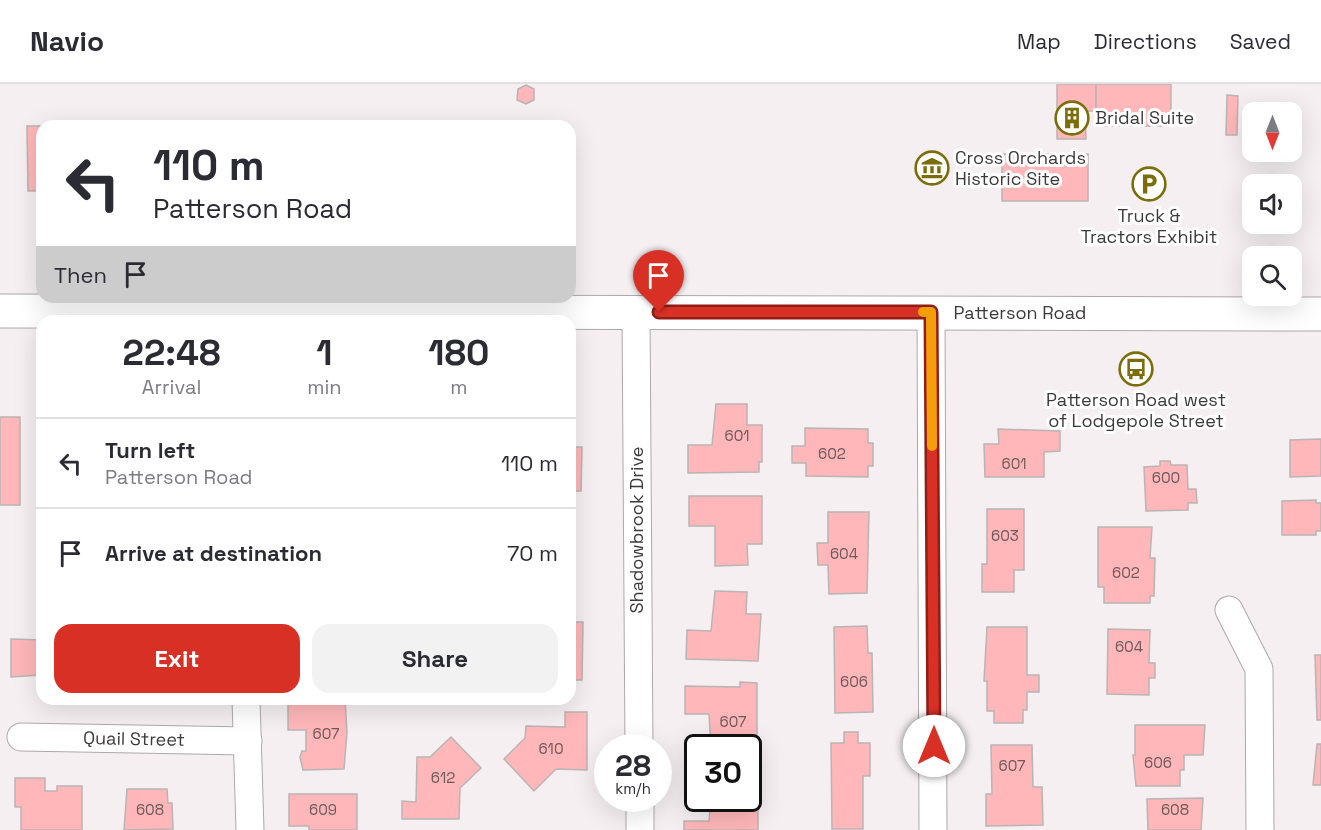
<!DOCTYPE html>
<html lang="en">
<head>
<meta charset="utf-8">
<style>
	body { margin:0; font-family:"Space Grotesk",sans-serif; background:#f2f2f3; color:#2b2b33; height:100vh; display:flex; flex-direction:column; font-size:22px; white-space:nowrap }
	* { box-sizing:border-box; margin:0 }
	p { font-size:20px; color:#7c7c81 }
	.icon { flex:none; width:33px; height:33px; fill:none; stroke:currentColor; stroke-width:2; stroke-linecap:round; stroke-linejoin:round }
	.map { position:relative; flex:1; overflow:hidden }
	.side { position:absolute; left:36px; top:231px; width:540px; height:390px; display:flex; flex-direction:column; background:#fff; border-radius:18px; box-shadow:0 6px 24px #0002 }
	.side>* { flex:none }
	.banner { position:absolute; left:36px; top:36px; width:540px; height:183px; border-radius:18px; box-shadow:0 6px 24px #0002; background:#fff; color:#2b2b33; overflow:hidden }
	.needle { width:39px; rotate:180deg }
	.controls { position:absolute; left:1242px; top:18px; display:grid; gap:12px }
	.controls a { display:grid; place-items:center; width:60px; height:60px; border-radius:12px; background:#fff; box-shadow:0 6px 24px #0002; font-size:30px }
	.speed { position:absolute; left:594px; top:650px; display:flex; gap:12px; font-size:30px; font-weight:700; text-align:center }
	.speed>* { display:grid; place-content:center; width:78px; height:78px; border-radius:50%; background:#fff; box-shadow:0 6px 24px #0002; line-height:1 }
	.speed small { font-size:15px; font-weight:400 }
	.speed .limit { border:3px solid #111; border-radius:9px; background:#fff; color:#111 }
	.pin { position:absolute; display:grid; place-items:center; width:51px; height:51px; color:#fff; margin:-62px -26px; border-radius:50% 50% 50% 0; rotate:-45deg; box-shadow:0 0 6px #0007 }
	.pin .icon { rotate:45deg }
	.me { position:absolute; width:66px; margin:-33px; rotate:0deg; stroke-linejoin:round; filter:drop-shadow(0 0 4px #0008) }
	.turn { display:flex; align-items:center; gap:21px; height:126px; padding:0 18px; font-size:27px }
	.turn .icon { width:78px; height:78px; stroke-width:2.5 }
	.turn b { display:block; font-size:42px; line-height:51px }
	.then { display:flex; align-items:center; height:57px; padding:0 18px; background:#0003; gap:12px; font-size:22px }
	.eta { display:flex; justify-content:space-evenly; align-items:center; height:102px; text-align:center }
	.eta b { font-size:36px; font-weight:600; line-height:42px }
	.button { display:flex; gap:12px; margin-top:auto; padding:12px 18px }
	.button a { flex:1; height:69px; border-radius:18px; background:#d93025; color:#fff; font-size:24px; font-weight:600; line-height:69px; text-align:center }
	.button a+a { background:#f2f2f3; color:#2b2b33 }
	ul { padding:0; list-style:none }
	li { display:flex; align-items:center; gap:18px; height:90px; padding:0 18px; border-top:2px solid #e1e1e2 }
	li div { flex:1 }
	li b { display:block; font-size:22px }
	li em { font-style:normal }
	header { display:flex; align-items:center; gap:36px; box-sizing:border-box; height:84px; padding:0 30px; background:#fff; border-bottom:2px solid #e1e1e2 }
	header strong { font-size:28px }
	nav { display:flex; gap:33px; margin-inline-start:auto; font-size:21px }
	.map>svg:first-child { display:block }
	.building { fill:#ffb7b9; stroke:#bab4b4; stroke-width:1.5 }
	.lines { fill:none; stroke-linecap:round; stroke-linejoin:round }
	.street-casing { stroke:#aea8aa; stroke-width:29 }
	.primary-casing { stroke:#aea8aa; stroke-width:35 }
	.street { stroke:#fff; stroke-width:27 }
	.primary { stroke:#fff; stroke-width:33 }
	.route-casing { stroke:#8d1f18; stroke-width:15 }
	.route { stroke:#d93025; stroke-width:10 }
	.slow { stroke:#f59e0b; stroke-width:10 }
	.labels { text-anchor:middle; stroke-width:6; stroke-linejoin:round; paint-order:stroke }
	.number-label { font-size:15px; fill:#6e595a }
	.poi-label { font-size:18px; fill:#3d3a3b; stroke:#fff; text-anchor:start }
	.street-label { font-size:18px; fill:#3d3a3b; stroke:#fff }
</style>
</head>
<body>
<header>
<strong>Navio</strong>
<nav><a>Map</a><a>Directions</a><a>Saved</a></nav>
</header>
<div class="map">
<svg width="1321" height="746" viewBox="0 0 1321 746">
	<rect width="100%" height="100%" fill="#f5eff1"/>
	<!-- building -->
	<g class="building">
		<path d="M 1057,0 L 1096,0 L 1096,27 L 1085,27 L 1086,55 L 1057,55 Z"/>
		<rect x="1096" y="0" width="75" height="42"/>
		<path d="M 526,1 L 534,5 L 534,16 L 526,20 L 517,16 L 518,5 Z"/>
		<path d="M 1227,11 L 1238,12 L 1237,51 L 1226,51 Z"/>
		<path d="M 27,42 L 42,42 L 42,107 L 28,107 Z"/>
		<rect x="1002" y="70" width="86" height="47"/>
		<path d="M 716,320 L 747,320 L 747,341 L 762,341 L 762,378 L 759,378 L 759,388 L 688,389 L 688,361 L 712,361 Z"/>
		<rect x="0" y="333" width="20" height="88"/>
		<rect x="40" y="344" width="2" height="59"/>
		<path d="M 805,344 L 868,345 L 868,359 L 873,359 L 873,382 L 868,382 L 868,393 L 806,392 L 806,379 L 792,379 L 792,362 L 805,362 Z"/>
		<path d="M 998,345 L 1060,347 L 1060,367 L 1044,368 L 1044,393 L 985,393 L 984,360 L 999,360 Z"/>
		<path d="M 1321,355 L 1321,392 L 1290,393 L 1290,356 Z"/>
		<path d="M 570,363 L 582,363 L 581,407 L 570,407 Z"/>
		<path d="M 1160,377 L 1170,377 L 1171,381 L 1187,381 L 1188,405 L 1196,405 L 1197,419 L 1188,419 L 1188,426 L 1146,427 L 1144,383 L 1160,382 Z"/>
		<path d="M 689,412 L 762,412 L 762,460 L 747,460 L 748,481 L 715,482 L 715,442 L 689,442 Z"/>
		<path d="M 1316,416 L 1316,419 L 1321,419 L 1321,447 L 1316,447 L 1316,451 L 1282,451 L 1282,417 Z"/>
		<path d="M 987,425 L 1024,425 L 1024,486 L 1014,486 L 1014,508 L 982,508 L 982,480 L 987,480 Z"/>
		<path d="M 828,428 L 869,428 L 867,509 L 829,510 L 828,481 L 818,481 L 817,459 L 828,459 Z"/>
		<path d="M 1098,443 L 1152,443 L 1150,474 L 1155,474 L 1154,512 L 1150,512 L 1150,519 L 1104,519 L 1104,503 L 1098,503 Z"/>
		<path d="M 715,507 L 747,508 L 746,530 L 761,530 L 758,577 L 686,575 L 687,546 L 711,547 Z"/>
		<path d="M 570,538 L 583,538 L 582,596 L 570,596 Z"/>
		<path d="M 867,542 L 868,569 L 872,569 L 873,628 L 835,629 L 834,543 Z"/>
		<path d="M 987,543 L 1027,543 L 1027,591 L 1039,591 L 1039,608 L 1027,608 L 1027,626 L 1023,626 L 1023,639 L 994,639 L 994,627 L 987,627 L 987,597 L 984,597 Z"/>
		<path d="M 1108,545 L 1150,546 L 1149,579 L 1155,579 L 1155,594 L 1149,594 L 1149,611 L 1107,610 Z"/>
		<path d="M 11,555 L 42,556 L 42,595 L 41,591 L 11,593 Z"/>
		<path d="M 1315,571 L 1321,571 L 1321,636 L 1317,636 Z"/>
		<path d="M 740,598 L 757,599 L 757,651 L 743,651 L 743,663 L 711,663 L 709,630 L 685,630 L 685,602 L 740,603 Z"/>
		<path d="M 288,615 L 345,615 L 347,648 L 344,685 L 303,686 L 300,673 L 302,667 L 306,667 L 306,646 L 288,646 Z"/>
		<path d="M 565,628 L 587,628 L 587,686 L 556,685 L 534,707 L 504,675 L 525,654 L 526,642 L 565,643 Z"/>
		<path d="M 1135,641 L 1205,641 L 1203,671 L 1184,671 L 1184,686 L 1180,686 L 1180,702 L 1136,702 L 1133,671 L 1135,671 Z"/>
		<path d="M 844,648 L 858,648 L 858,659 L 870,659 L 870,692 L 863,692 L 863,745 L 832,745 L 831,659 L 844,659 Z"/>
		<path d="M 451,653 L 481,684 L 460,704 L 459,735 L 402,735 L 402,717 L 416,718 L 417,673 L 430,673 Z"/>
		<path d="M 1317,660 L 1321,660 L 1321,701 L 1313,701 Z"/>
		<path d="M 991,661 L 1032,661 L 1033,703 L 1042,703 L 1043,741 L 986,742 L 986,710 L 992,710 Z"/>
		<path d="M 15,694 L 45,694 L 45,707 L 57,707 L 57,702 L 82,702 L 82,746 L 21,746 L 21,723 L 15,723 Z"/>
		<path d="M 127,705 L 167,705 L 168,719 L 172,719 L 173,745 L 124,746 Z"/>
		<path d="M 289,710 L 357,710 L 357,746 L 309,746 L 309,742 L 289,742 Z"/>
		<path d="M 711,714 L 743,714 L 743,719 L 758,719 L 758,746 L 684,746 L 684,737 L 709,737 Z"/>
		<path d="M 1203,714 L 1201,746 L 1148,746 L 1147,715 Z"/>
	</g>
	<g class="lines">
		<!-- street casing -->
		<g class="street-casing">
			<g id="street">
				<path d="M 636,228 L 639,663"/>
				<path d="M 931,228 L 933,746"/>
				<path d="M 1229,526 L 1259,585 L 1260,746"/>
				<path d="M 246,615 L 250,746"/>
				<path d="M 21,653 L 248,657"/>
				<path d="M 640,714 L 640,746"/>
			</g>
		</g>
		<!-- primary casing -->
		<g class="primary-casing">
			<path id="primary" d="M 0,227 L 1321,230"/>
		</g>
		<!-- street -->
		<use href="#street" class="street"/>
		<!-- primary -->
		<use href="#primary" class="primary"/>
	</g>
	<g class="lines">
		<!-- route casing -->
		<g class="route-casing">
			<path id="route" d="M 659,228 L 931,228 L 934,662"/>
		</g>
		<!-- route -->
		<use href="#route" class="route"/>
		<!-- slow -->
		<path class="slow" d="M 923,228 L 931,228 L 932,362"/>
	</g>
	<!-- icons -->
	<defs>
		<g id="building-ring" transform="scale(1.725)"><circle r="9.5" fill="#fff" stroke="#7b6e0a" stroke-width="1.5"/><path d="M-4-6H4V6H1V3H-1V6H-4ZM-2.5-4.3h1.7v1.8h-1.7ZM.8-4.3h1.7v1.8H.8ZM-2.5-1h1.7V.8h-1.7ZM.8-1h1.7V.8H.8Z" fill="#7b6e0a"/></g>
		<g id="museum-ring" transform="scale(1.725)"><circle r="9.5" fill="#fff" stroke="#7b6e0a" stroke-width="1.5"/><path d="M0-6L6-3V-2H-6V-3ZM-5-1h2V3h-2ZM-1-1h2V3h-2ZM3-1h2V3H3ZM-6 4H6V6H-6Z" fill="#7b6e0a"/></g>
		<g id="parking-ring" transform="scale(1.725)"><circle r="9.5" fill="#fff" stroke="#7b6e0a" stroke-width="1.5"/><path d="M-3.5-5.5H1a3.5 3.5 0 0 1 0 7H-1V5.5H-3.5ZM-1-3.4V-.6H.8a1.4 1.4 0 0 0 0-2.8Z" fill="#7b6e0a"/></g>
		<g id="bus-ring" transform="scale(1.725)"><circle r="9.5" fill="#fff" stroke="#7b6e0a" stroke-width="1.5"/><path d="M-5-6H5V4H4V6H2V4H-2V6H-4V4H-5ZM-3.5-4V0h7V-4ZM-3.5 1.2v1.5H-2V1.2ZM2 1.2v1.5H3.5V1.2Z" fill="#7b6e0a"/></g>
	</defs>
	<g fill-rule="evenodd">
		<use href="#building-ring" x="1072" y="34"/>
		<use href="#museum-ring" x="932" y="84"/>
		<use href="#parking-ring" x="1149" y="100"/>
		<use href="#bus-ring" x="1136" y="285"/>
	</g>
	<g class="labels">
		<!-- number labels -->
		<g class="number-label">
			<text x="737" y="357">601</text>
			<text x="832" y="375">602</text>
			<text x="1014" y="385">601</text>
			<text x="1166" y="399">600</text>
			<text x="1005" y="457">603</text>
			<text x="844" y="475">604</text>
			<text x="1126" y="494">602</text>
			<text x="1129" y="568">604</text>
			<text x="854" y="603">606</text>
			<text x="733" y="643">607</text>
			<text x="326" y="655">607</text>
			<text x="551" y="670">610</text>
			<text x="1158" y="684">606</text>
			<text x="1012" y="687">607</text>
			<text x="443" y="699">612</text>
			<text x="150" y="731">608</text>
			<text x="323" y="731">609</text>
			<text x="1175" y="731">608</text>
		</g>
		<!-- poi labels -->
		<g class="poi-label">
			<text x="1095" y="40">Bridal Suite</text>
			<text x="955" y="80">Cross Orchards<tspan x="955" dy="21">Historic Site</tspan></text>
			<text x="1149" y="138" text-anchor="middle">Truck &amp;<tspan x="1149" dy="21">Tractors Exhibit</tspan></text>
			<text x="1136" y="322" text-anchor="middle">Patterson Road west<tspan x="1136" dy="21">of Lodgepole Street</tspan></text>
		</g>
		<!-- street labels -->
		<g class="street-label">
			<text x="1020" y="235">Patterson Road</text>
			<text transform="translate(637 446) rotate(-90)" y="6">Shadowbrook Drive</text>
			<text transform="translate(134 655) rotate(1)" y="6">Quail Street</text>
		</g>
	</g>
</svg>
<div class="controls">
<a><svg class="needle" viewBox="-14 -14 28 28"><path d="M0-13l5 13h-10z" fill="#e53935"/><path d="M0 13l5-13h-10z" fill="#7c7c81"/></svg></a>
<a><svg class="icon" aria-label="sound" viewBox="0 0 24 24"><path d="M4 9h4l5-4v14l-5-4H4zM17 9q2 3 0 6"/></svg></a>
<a><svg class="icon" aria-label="search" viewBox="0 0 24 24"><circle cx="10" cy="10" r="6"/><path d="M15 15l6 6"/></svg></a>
</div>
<div class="speed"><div>28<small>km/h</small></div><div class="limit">30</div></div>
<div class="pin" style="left:659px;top:228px;background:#d93025"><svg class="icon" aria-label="arrive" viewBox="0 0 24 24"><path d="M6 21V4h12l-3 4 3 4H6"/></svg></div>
<svg class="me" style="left:934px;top:662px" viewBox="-20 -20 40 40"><circle r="19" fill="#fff"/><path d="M0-13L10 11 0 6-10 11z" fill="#d93025"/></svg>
<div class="banner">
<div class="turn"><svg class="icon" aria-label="left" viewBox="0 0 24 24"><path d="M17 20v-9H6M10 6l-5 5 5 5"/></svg><div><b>110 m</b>Patterson Road</div></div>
<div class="then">Then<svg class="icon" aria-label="arrive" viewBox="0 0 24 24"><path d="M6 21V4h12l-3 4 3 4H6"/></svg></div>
</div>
<section class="side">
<div class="eta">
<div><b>22:48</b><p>Arrival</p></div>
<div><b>1</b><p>min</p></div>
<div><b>180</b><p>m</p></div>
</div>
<ul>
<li><svg class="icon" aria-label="left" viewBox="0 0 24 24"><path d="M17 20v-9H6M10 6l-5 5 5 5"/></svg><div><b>Turn left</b><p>Patterson Road</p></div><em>110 m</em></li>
<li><svg class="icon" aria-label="arrive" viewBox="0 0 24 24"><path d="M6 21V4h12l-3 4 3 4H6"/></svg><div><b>Arrive at destination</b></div><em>70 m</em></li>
</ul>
<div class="button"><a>Exit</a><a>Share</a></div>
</section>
</div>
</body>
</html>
